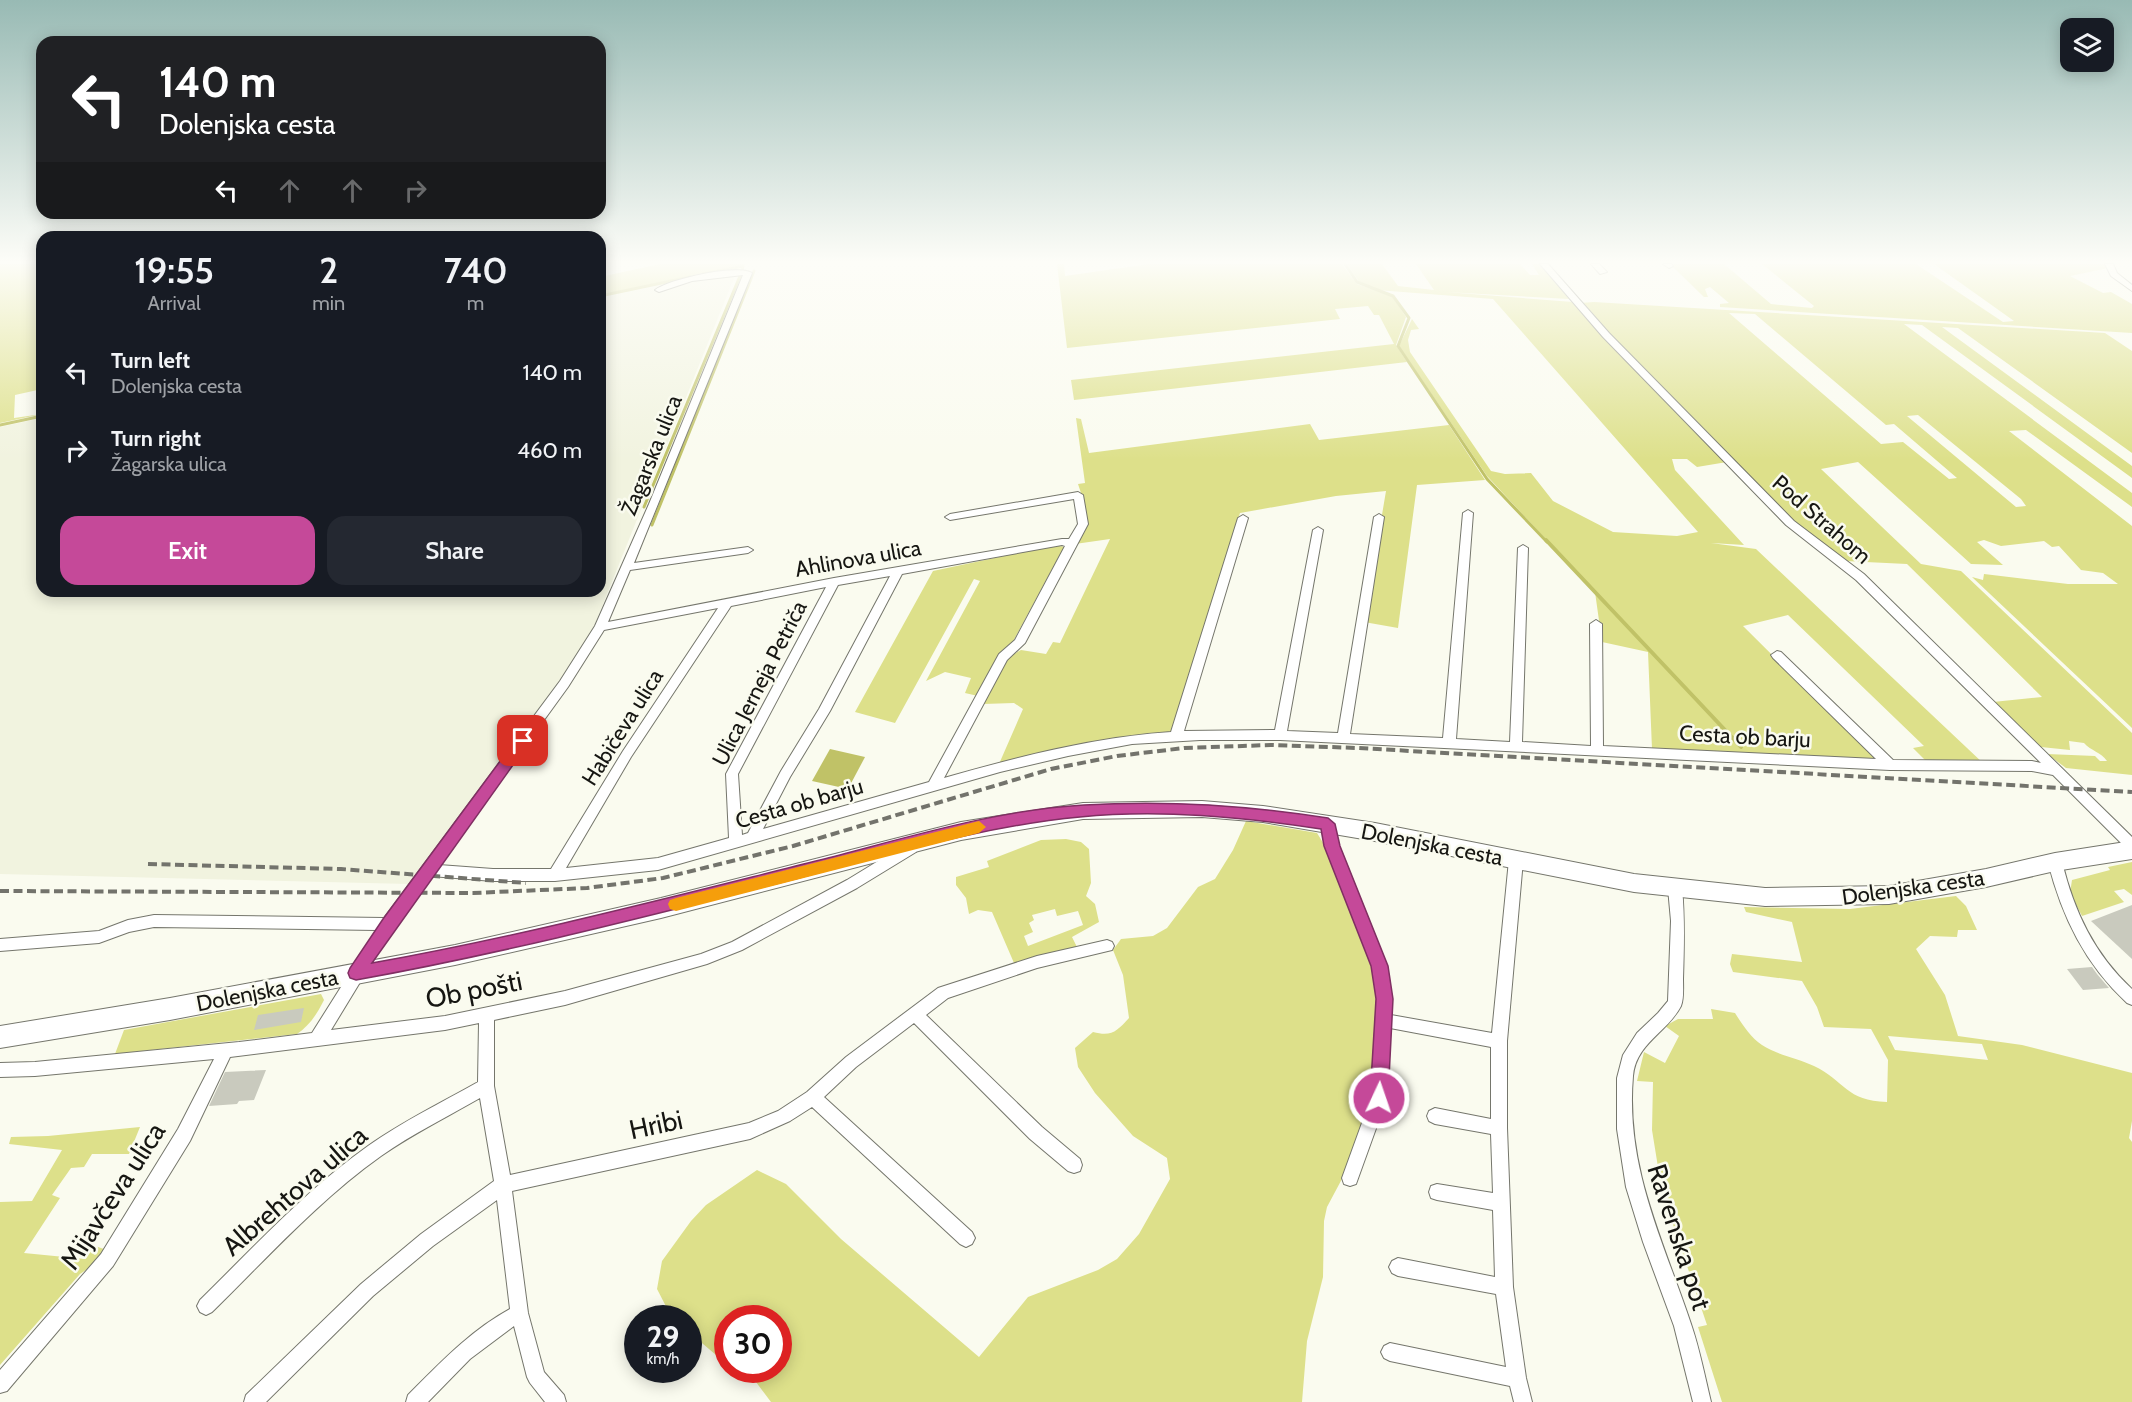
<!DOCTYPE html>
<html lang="en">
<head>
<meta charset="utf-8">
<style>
	body { margin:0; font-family:Cabin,sans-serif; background:#242831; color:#f1f3f6; height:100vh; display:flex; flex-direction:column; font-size:22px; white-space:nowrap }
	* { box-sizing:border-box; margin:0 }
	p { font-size:20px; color:#9ea1a6 }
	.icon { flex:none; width:33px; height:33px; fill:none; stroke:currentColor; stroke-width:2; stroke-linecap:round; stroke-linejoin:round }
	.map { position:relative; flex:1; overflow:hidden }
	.side { position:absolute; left:36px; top:231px; width:570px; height:366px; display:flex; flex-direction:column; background:#171b24; border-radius:18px; box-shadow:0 3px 15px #0003 }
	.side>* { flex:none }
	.hud { position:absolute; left:36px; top:36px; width:570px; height:183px; border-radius:18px; box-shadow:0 3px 15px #0003; background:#202124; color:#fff; overflow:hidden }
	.tools { position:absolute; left:2060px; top:18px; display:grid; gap:12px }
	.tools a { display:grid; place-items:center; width:54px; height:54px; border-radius:12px; background:#171b24; box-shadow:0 3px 15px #0003; font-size:30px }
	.speed { position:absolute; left:624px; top:1305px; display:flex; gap:12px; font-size:30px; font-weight:700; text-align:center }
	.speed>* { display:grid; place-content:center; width:78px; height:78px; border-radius:50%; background:#171b24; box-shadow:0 3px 15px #0003; line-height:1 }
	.speed small { font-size:15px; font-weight:400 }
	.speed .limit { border:9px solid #d22; background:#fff; color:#111 }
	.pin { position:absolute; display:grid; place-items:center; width:51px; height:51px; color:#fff; margin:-26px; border-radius:12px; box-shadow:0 3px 9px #0006 }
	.me { position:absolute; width:66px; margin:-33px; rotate:3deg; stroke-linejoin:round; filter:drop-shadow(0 0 4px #0008) }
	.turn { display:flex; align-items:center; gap:21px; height:126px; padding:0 24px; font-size:27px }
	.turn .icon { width:78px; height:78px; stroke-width:2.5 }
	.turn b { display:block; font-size:42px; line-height:51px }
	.lanes { display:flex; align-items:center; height:57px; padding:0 24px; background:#0003; justify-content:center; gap:30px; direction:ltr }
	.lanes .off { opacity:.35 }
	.eta { display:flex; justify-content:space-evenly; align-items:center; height:102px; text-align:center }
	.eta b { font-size:36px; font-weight:600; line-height:42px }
	.button { display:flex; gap:12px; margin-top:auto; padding:12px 24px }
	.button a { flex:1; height:69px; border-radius:18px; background:#c54999; color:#fff; font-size:24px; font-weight:600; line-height:69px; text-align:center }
	.button a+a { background:#242831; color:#f1f3f6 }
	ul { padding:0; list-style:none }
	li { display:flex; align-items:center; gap:18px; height:78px; padding:0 24px }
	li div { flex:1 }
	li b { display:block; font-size:22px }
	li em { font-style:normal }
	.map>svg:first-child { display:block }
	.built { fill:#f1f3df }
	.green { fill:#dde08a; fill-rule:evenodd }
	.water { fill:#c0c267 }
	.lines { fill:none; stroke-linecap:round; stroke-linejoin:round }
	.stream-far1 { stroke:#c0c267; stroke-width:3 }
	.stream { stroke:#c0c267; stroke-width:4 }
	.building { fill:#c9cabe }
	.minor-casing { stroke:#75766c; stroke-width:2 }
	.primary-casing { stroke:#75766c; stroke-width:2 }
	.minor { fill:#fff; fill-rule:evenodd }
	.primary { fill:#fff; fill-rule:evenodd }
	.rail { stroke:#73736c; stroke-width:4; stroke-dasharray:9 4.5; stroke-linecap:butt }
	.route { fill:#c54999; stroke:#802f63; stroke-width:1.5 }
	.slow { fill:#f59e0b }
	.labels { text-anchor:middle; stroke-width:5; stroke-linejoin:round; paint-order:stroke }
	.street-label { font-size:22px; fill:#161612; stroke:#fafbef }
	.near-street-label { font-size:27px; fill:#161612; stroke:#fafbef }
</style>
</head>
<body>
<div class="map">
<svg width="2132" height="1402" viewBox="0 0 2132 1402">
	<rect width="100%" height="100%" fill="#fafbef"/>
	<!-- built -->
	<path class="built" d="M 738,268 L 593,629 L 570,668 L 409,884 L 0,874 L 0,427 L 42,418 L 42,591 L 600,591 L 600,298 Z"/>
	<!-- green -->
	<g class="green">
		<path d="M 0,264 L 42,264 L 42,389 L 15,395 L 14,418 L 42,414 L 0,423 Z"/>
		<path d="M 660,264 L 747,264 L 600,295 L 600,277 Z"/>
		<path d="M 1057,264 L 1064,264 L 1065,276 L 1149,264 L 1342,264 L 1357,284 L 1392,296 L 1406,317 L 1396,345 L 1407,362 L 1074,400 L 1071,380 L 1394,344 L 1379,315 L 1374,315 L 1368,306 L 1335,309 L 1340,319 L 1067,348 Z"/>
		<path d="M 1347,264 L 1382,264 L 1398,286 L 1434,290 L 1416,264 L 1520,264 L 1530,275 L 1539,275 L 1532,264 L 1541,264 L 1569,299 L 1446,292 L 1573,302 L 1727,462 L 1697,467 L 1687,459 L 1672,459 L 1675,470 L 1744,545 L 1711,543 L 1756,549 L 1984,764 L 1927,762 L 1913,748 L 1924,746 L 1788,615 L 1743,626 L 1877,759 L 1652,749 L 1648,652 L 1602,642 L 1595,592 L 1487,476 L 1399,346 L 1412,319 L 1419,329 L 1411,330 L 1408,340 L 1410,352 L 1491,471 L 1505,474 L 1531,473 L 1553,501 L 1613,532 L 1677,536 L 1698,532 L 1493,299 L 1377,290 L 1359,282 Z"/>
		<path d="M 1670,264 L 1724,264 L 1771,304 L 1812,308 L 1814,306 L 1762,264 L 1916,264 L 2003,322 L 2014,321 L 1934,264 L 2107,264 L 2108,268 L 2070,276 L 2103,293 L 2111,292 L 2132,304 L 2132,333 L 1720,307 L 1720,304 L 1729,303 L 1710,287 L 1705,289 L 1708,297 L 1704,297 Z"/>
		<path d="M 1594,302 L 2105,333 L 2132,351 L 2132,453 L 1958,328 L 1942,327 L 2132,466 L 2132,478 L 1922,325 L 1904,324 L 2132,493 L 2132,507 L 2026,430 L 2009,431 L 2132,526 L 2132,728 L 1972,577 L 1983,580 L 1984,574 L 2068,584 L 2118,584 L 2103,573 L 2081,570 L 2059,546 L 2052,547 L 2044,541 L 2001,546 L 1984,540 L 1977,542 L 2003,565 L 1971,564 L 1858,462 L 1821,469 L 1921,564 L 1961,571 L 2132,733 L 2132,775 L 2066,768 L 2047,754 L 2095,756 L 2100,761 L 2107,761 C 2101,752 2091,751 2084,743 L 2069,741 L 2070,750 L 2041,747 L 2036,743 L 1993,702 L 2042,697 L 1907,564 L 1845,561 L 1809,537 L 1593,319 L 1580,303 ZM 1729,313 L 1755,314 L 1886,425 L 1894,424 L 1957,478 L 1949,479 L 1903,442 L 1881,444 ZM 1918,415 L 2021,499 L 2026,506 L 2016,507 L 1907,416 Z"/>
		<path d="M 1076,418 L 1081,419 L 1089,453 L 1310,424 L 1319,440 L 1449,425 L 1485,480 L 1417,485 L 1398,628 L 1364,622 L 1386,491 L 1336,496 L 1240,513 L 1171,732 L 1102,741 L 999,764 L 1023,709 L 1014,703 L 983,704 L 1007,658 L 1021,650 L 1046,654 L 1053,642 L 1060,643 L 1110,539 L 1075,544 L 1084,502 L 1078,484 L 1085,483 Z"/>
		<path d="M 1056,545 L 1064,547 L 1009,649 L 978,696 L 965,693 L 971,678 L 945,672 L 926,681 L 980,581 L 974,579 L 895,723 L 855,712 L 933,571 Z"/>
		<path d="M 1246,821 L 1317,833 L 1338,867 L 1379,971 L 1373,1101 L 1359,1147 L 1327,1207 L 1324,1221 L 1323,1277 L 1307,1341 L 1302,1402 L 771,1402 L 747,1370 L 778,1370 L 778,1318 L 728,1318 L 727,1358 L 716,1355 L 689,1332 L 688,1318 L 672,1318 L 657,1289 L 662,1261 L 691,1221 L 706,1205 L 757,1170 L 786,1184 L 841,1239 L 979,1357 L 1028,1297 L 1098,1270 L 1117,1259 L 1139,1234 L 1170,1179 L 1167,1158 L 1133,1136 L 1095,1093 L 1078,1067 L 1075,1048 L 1093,1032 C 1112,1037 1117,1031 1129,1018 L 1123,975 L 1113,950 L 1121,939 L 1153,936 L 1167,928 L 1198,887 L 1215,879 L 1233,850 Z"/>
		<path d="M 1066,839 L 1081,842 L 1089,849 L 1091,883 L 1086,896 L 1095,904 L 1099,922 L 1072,937 L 1077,947 L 1014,963 L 992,912 L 978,910 L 969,914 L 966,898 L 956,885 L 956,877 L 989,867 L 987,861 L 1041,840 ZM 1055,909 L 1057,916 L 1078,911 L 1083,925 L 1028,946 L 1024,936 L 1033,932 L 1029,923 L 1034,920 L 1032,915 Z"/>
		<path d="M 2132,862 L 2132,895 L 2124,889 L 2114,891 L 2124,902 L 2082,916 L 2070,893 L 2072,880 L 2110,870 L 2108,867 Z"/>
		<path d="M 1956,896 L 1966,906 L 1977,930 L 1958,930 L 1957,937 L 1930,936 L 1916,949 L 1945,995 L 1958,1036 L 2022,1045 L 2132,1073 L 2132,1121 L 2129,1138 L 2132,1142 L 2132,1402 L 1722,1402 L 1698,1327 L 1707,1325 L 1662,1192 L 1652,1130 L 1653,1082 L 1637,1081 L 1644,1052 L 1665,1063 L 1679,1036 L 1665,1026 L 1678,1019 L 1713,1019 L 1711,1009 L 1735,1013 C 1742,1024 1751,1038 1762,1045 C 1777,1055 1798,1058 1814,1066 C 1845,1081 1846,1101 1887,1102 L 1888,1060 L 1871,1029 L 1824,1027 L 1817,1007 L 1802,981 L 1733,972 L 1730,964 L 1732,954 L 1802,962 L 1792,922 L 1746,912 L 1744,907 L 1850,909 ZM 1888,1036 L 1982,1044 L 1988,1060 L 1895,1050 Z"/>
		<path d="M 321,994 L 324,1000 C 317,1014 310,1025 297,1034 L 115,1054 L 124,1030 Z"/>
		<path d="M 140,1127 L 129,1154 L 92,1154 L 84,1167 L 71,1168 L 52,1195 L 60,1198 L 24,1253 L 85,1259 L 95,1246 L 104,1249 L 92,1266 L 80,1274 L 0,1365 L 0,1202 L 32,1201 L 62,1150 L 9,1144 L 11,1137 L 48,1136 Z"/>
	</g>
	<!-- water -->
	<path class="water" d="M 830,749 L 865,757 L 848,789 L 812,781 Z"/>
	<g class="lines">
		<!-- stream-far1 -->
		<g class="stream-far1">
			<path d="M 1345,264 L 1357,282 L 1393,296 L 1409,318 L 1398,346 L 1487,479 L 1547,542"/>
			<path d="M 703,274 L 743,266 L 742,271"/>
			<path d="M 600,296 L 690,277"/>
			<path d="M 0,425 L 42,416"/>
			<path d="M 644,507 L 740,276"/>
			<path d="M 652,525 L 754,271"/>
		</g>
		<!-- stream -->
		<path class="stream" d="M 1546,540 L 1741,747"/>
	</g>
	<!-- building -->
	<g class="building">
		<path d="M 2132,905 L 2132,959 L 2091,921 Z"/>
		<path d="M 2092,967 L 2097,974 L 2109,988 L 2083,990 L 2067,969 Z"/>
		<path d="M 304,1008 L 301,1022 L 254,1030 L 258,1015 Z"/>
		<path d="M 266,1070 L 254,1100 L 239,1101 L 237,1104 L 209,1106 L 225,1072 Z"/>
	</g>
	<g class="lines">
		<!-- minor casing -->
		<g class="minor-casing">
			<g id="minor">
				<path d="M 1540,264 L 1548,264 L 1609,333 L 1794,521 L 1864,574 L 2132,837 L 2132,850 L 2127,849 L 2053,775 L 2032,771 L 1890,770 L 1280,740 L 1200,740 L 1132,744 L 1068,756 L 1000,772 L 658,870 L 555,881 L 493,881 L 431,876 L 393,928 L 331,1030 L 445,1016 L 565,991 L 701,954 L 732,942 L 847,880 L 906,844 L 911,843 L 916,844 L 918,848 L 916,852 L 857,888 L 742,950 L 707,964 L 565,1005 L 494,1020 L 494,1086 L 510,1175 L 749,1123 L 778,1111 L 807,1092 L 846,1057 L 938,988 L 1037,956 L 1107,940 L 1112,942 L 1114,946 L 1112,950 L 1037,968 L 948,998 L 926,1015 L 1042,1127 L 1080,1159 L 1082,1165 L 1080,1171 L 1074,1173 L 1068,1171 L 1030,1139 L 914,1023 L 856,1067 L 824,1097 L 972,1232 L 975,1238 L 972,1244 L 966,1247 L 960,1244 L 812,1107 L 790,1121 L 750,1139 L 512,1191 L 528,1313 L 544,1372 L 564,1395 L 566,1402 L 545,1402 L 530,1383 L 527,1377 L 514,1326 L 470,1359 L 428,1402 L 406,1402 L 408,1395 C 440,1363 470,1331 510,1309 L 497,1200 L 433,1246 L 373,1296 L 266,1402 L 244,1402 L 246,1395 L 361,1284 L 421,1234 L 494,1181 L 480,1098 C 447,1117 412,1134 381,1156 C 319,1200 266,1259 212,1312 L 206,1315 L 200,1312 L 197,1306 L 200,1300 C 254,1247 306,1190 368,1146 C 403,1121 441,1103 478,1082 L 479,1023 L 445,1030 L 230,1057 L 190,1141 L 113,1266 L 7,1391 L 0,1393 L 0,1370 L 101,1254 L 178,1129 L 214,1059 L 35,1076 L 0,1077 L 0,1063 L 35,1062 L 239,1042 L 312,1033 L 377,930 L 154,927 L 129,932 L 99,943 L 0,951 L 0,939 L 99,931 L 128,920 L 154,915 L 384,918 L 560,681 L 595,626 L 649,504 L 743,275 L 692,281 L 659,292 L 655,290 C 669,279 737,264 752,273 L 634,563 L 748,547 L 753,550 L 748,553 L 630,570 L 608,622 L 834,578 L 1062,539 L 1069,539 L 1078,524 L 1074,499 L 950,520 L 945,517 L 950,514 L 1078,492 L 1083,495 L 1088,524 L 1025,643 L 1007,660 L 944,778 C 1018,757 1094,737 1171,732 L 1238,518 L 1243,515 L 1248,518 L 1184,731 L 1275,730 L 1313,530 L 1318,527 L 1323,530 L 1287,731 L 1338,733 L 1374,517 L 1379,514 L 1384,517 L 1350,734 L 1443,738 L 1463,513 L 1468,510 L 1473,513 L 1456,739 L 1510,742 L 1518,548 L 1523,545 L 1528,548 L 1522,742 L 1591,746 L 1590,624 L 1596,620 L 1602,624 L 1603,746 L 1876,759 L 1773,658 L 1771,655 L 1777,651 L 1781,652 L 1893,760 L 2032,761 L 2041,763 L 1856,580 L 1786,525 L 1603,337 ZM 1062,545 L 1065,546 L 1015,640 L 999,654 L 929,782 L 763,829 L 790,777 L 830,711 L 902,574 ZM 890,576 L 819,709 L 781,771 L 748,833 L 742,835 L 738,774 L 838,585 ZM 826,587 L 726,774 L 729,838 L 658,858 L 566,868 L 631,757 L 731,606 ZM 718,608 L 623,751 L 551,869 L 493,869 L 439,865 L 568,687 L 604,630 Z"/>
				<path d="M 1591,264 L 1599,264 L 1607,272 L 1600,274 Z"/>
				<path d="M 1663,264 L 1671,264 L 1673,266 L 1669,268 Z"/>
				<path d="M 2105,264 L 2113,264 L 2117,273 L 2132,285 L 2132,291 L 2111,276 Z"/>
				<path d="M 1328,819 L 1333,820 L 1339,846 L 1387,966 L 1391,999 L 1391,1015 L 1492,1033 L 1509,860 L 1511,856 L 1516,854 L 1521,856 L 1523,860 L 1507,1041 L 1507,1128 L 1513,1287 L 1526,1378 L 1532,1402 L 1514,1402 L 1510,1386 L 1390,1361 L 1384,1358 L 1381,1352 L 1384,1346 L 1390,1343 L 1506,1367 L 1496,1294 L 1398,1276 L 1392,1273 L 1389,1267 L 1392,1261 L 1398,1258 L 1495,1277 L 1493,1210 L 1437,1200 L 1431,1198 L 1429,1192 L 1431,1186 L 1437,1184 L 1493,1193 L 1491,1134 L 1435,1124 L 1429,1121 L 1427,1116 L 1429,1111 L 1435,1108 L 1491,1119 L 1491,1047 L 1390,1028 L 1387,1098 L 1356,1184 L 1350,1186 L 1344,1184 L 1342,1178 L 1371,1098 L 1377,999 L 1373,966 L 1325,846 L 1321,824 L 1323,820 Z"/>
				<path d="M 2055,856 L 2060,858 L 2062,862 C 2074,911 2094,954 2132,989 L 2132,1005 L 2127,1003 C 2085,964 2062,917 2048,862 L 2050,858 Z"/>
				<path d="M 1675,882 L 1680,884 L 1682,888 C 1685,919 1684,948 1683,979 C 1683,988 1684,998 1681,1006 C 1667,1033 1636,1043 1633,1076 C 1625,1168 1664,1242 1692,1327 C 1700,1351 1705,1377 1711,1402 L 1693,1402 L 1674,1326 L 1643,1242 L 1626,1187 L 1617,1129 L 1617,1078 L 1623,1055 L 1637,1033 L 1658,1013 L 1668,1001 L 1671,921 L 1668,888 L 1670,884 Z"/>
			</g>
		</g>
		<!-- primary casing -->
		<g class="primary-casing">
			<path id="primary" d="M 1202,801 L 1263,806 L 1375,823 L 1634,874 L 1765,888 L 1889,886 L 1986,869 L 2055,853 L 2132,841 L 2132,859 L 2055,871 L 1986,887 L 1889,904 L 1765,906 L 1634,892 L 1375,841 L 1263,822 L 1202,817 L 1083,819 L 961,840 L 661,918 L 455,965 L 170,1020 L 0,1048 L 0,1026 L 170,998 L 455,945 L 661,898 L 961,822 L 1083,803 Z"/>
		</g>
		<!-- minor -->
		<use href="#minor" class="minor"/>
		<!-- primary -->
		<use href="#primary" class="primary"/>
		<!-- rail -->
		<g class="rail">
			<path d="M 148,864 L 341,869 L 526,883"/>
			<path d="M 0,891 L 473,893 L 587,888 L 663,878 L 793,846 L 1051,769 L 1117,756 L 1184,748 L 1271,745 L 1358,748 L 2132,792"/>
		</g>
	</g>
	<!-- sky -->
	<linearGradient id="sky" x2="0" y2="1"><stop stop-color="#98bab4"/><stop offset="0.57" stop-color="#fdfdf8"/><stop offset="1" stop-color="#fdfdf8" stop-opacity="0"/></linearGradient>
	<rect width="2132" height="460" fill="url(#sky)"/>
	<!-- route -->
	<path class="route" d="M 523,735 L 528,737 L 528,744 L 372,963 C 523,936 671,897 820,860 C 906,838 995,810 1084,805 C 1166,800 1246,805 1328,818 L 1335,824 L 1340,846 L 1388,966 L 1393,999 L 1388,1098 L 1385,1104 L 1379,1107 L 1373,1104 L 1370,1098 L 1376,999 L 1371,966 L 1324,846 L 1321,829 C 1242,817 1160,809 1080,817 C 984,826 892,854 799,878 C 652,915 506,953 356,980 L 350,978 L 348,973 L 350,968 L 383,919 L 518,737 Z"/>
	<!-- slow -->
	<path class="slow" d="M 979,821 L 986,827 L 979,833 L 676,911 L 670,909 L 668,904 L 670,900 L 676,898 Z"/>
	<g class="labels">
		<!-- street labels -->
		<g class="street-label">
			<text transform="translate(651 455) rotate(-68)" y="8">Žagarska ulica</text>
			<text transform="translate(1822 519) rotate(41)" y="8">Pod Strahom</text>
			<text transform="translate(858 558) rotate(-10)" y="8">Ahlinova ulica</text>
			<text transform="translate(759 683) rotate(-63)" y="8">Ulica Jerneja Petriča</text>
			<text transform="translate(622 727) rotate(-58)" y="8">Habičeva ulica</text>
			<text transform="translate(1745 736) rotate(3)" y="8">Cesta ob barju</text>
			<text transform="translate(799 803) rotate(-16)" y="8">Cesta ob barju</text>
			<text transform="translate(1432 844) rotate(11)" y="8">Dolenjska cesta</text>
			<text transform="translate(1913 887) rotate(-8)" y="8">Dolenjska cesta</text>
			<text transform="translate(267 990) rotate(-11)" y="8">Dolenjska cesta</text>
		</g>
		<!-- near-street labels -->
		<g class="near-street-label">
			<text transform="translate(474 990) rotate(-11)" y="9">Ob pošti</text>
			<text transform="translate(656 1125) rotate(-12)" y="9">Hribi</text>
			<text transform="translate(295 1191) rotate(-41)" y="9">Albrehtova ulica</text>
			<text transform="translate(113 1196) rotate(-57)" y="9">Mijavčeva ulica</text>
			<text transform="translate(1679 1237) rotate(72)" y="9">Ravenska pot</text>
		</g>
	</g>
</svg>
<div class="tools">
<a><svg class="icon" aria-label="layers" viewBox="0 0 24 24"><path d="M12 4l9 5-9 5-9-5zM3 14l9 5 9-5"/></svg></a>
</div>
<div class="speed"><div>29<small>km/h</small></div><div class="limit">30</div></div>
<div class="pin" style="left:523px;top:741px;background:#d93025"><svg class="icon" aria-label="arrive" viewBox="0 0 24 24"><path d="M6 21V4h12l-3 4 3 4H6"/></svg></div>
<svg class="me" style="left:1379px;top:1098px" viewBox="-20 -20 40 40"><circle r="17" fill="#c54999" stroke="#fff" stroke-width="3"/><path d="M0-11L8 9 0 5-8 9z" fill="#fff"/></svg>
<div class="hud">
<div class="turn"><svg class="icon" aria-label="left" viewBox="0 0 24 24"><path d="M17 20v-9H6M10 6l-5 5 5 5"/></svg><div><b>140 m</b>Dolenjska cesta</div></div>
<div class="lanes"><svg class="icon" aria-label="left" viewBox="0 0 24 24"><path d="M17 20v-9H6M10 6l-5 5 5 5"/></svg><svg class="icon off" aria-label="ahead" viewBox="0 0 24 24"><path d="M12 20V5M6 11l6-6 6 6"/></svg><svg class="icon off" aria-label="ahead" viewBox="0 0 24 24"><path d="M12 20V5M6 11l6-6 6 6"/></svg><svg class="icon off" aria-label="right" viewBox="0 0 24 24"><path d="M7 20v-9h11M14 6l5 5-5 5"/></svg></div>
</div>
<section class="side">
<div class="eta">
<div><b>19:55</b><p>Arrival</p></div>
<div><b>2</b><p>min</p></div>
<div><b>740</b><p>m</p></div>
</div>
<ul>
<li><svg class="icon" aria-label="left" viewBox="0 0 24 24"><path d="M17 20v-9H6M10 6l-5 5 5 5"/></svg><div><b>Turn left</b><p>Dolenjska cesta</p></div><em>140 m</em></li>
<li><svg class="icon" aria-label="right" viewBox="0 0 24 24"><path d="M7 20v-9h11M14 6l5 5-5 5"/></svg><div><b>Turn right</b><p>Žagarska ulica</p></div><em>460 m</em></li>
</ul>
<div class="button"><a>Exit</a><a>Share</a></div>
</section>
</div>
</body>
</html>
